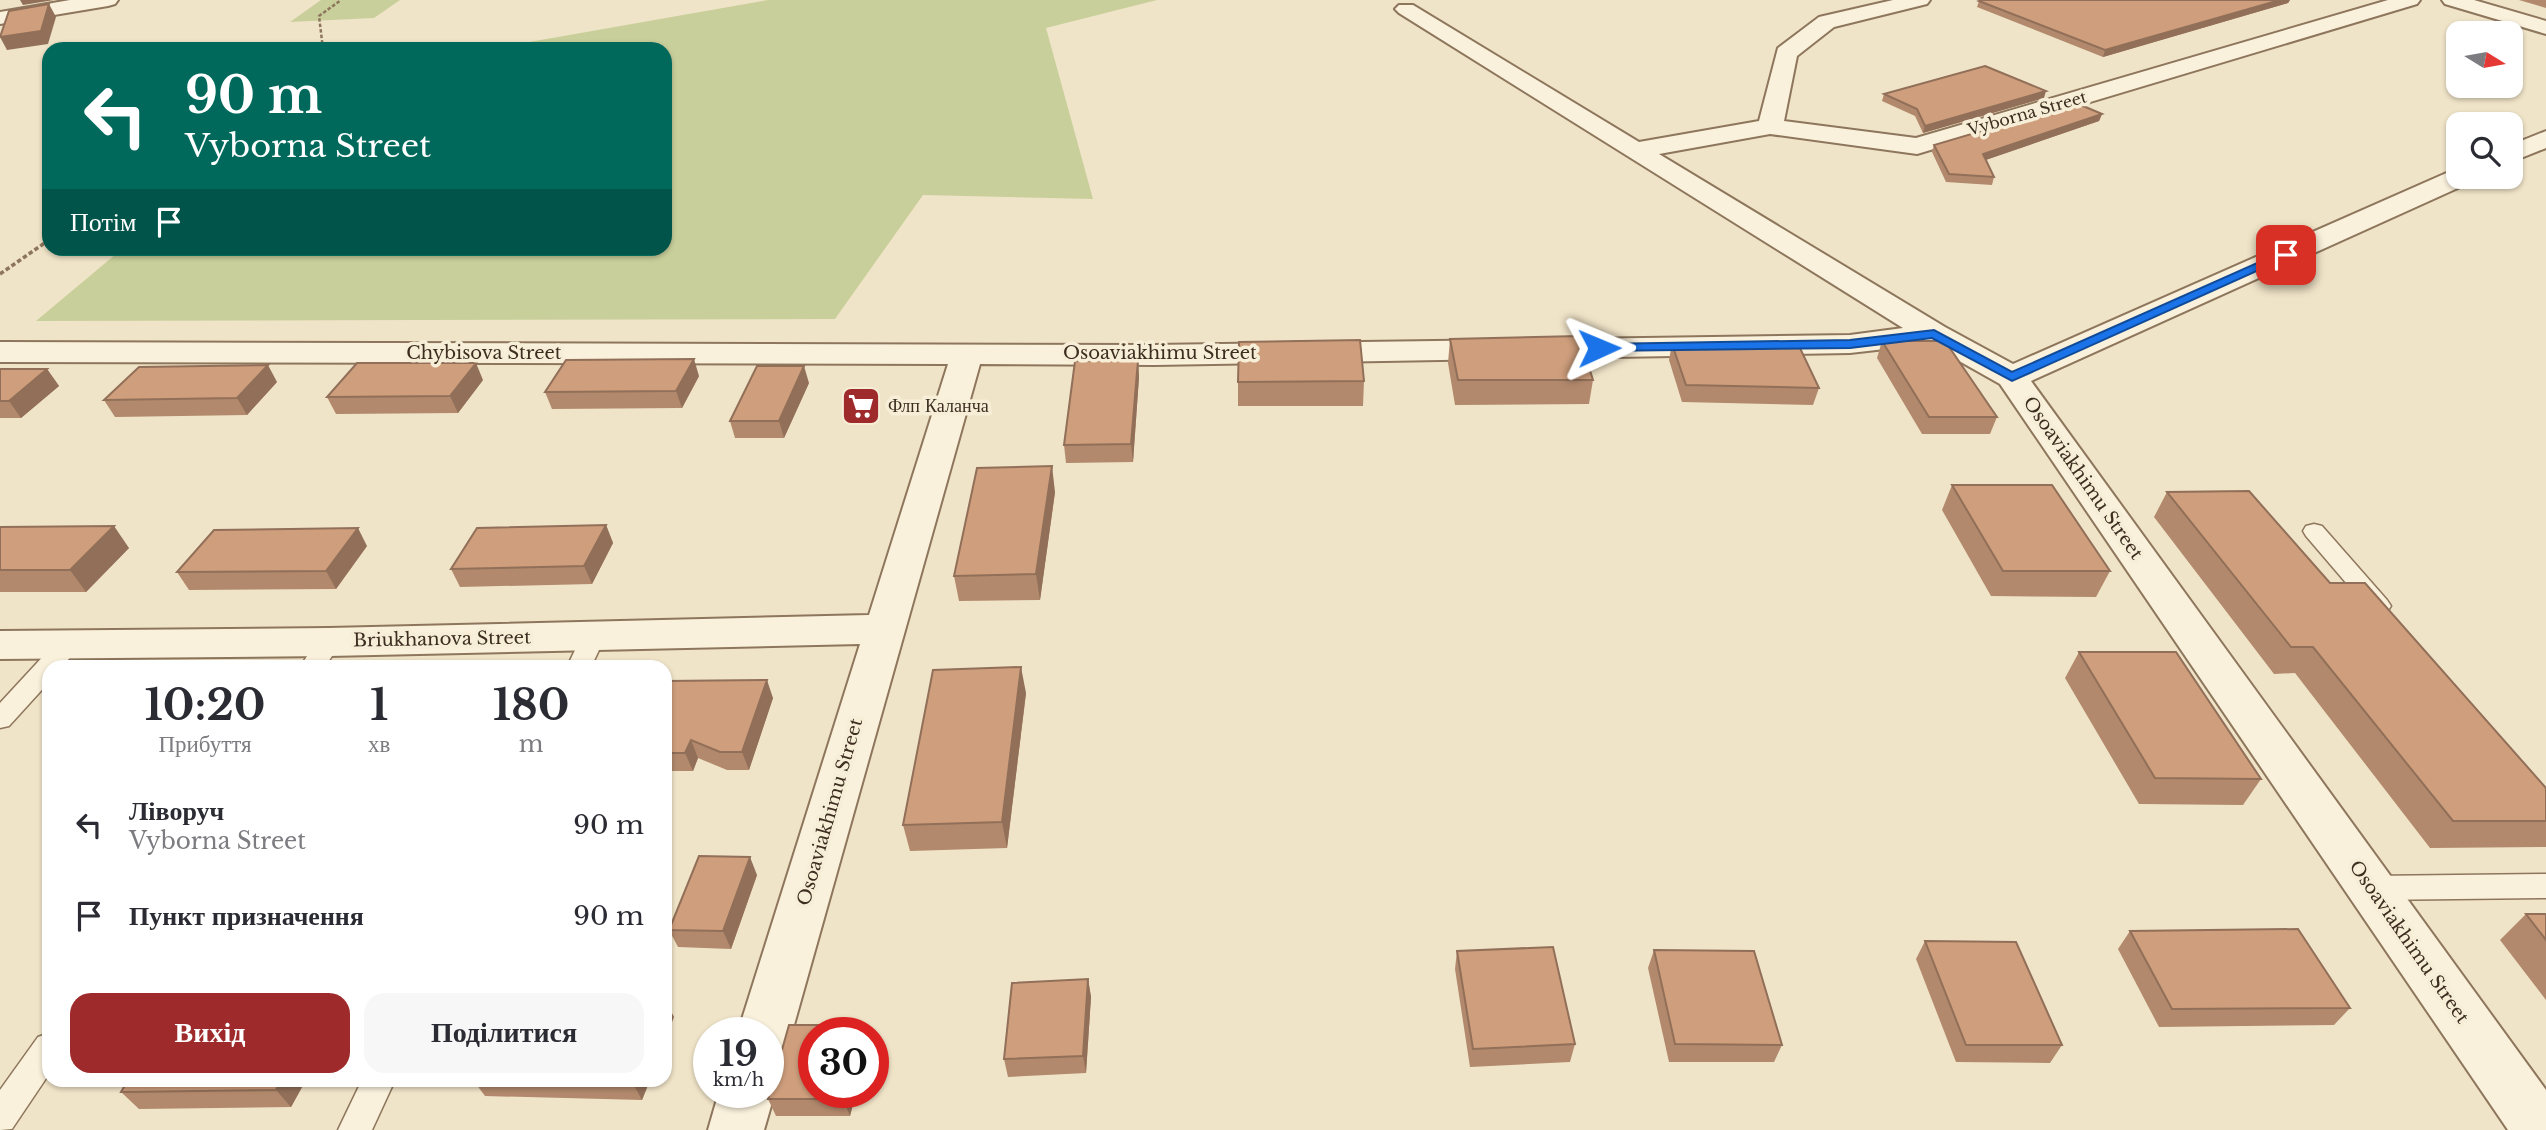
<!DOCTYPE html>
<html lang="uk">
<head>
<meta charset="utf-8">
<style>
	body { margin:0; font-family:"Libre Baskerville",serif; background:#f7f7f7; color:#2b2b33; height:100vh; display:flex; flex-direction:column; font-size:26px; white-space:nowrap }
	* { box-sizing:border-box; margin:0 }
	p { font-size:23px; color:#7c7c81 }
	.icon { flex:none; width:38px; height:38px; fill:none; stroke:currentColor; stroke-width:2; stroke-linecap:round; stroke-linejoin:round }
	.map { position:relative; flex:1; overflow:hidden }
	.details { position:absolute; left:42px; top:660px; width:630px; height:427px; display:flex; flex-direction:column; background:#fff; border-radius:21px; box-shadow:0 2px 5px #0004 }
	.details>* { flex:none }
	.banner { position:absolute; left:42px; top:42px; width:630px; height:214px; border-radius:21px; box-shadow:0 2px 5px #0004; background:#00695c; color:#fff; overflow:hidden }
	.needle { width:46px; rotate:101deg }
	.controls { position:absolute; left:2446px; top:21px; display:grid; gap:14px }
	.controls a { display:grid; place-items:center; width:77px; height:77px; border-radius:14px; background:#fff; box-shadow:0 2px 5px #0004; font-size:35px }
	.speed { position:absolute; left:693px; top:1017px; display:flex; gap:14px; font-size:35px; font-weight:700; text-align:center }
	.speed>* { display:grid; place-content:center; width:91px; height:91px; border-radius:50%; background:#fff; box-shadow:0 2px 5px #0004; line-height:1 }
	.speed small { font-size:18px; font-weight:400 }
	.speed .limit { border:10px solid #d22; background:#fff; color:#111 }
	.pin { position:absolute; display:grid; place-items:center; width:60px; height:60px; color:#fff; margin:-30px; border-radius:14px; box-shadow:0 4px 10px #0006 }
	.me { position:absolute; width:77px; margin:-38px; rotate:89deg; stroke-linejoin:round; filter:drop-shadow(0 0 5px #0008) }
	.turn { display:flex; align-items:center; gap:24px; height:147px; padding:0 28px; font-size:32px }
	.turn .icon { width:91px; height:91px; stroke-width:2.5 }
	.turn b { display:block; font-size:49px; line-height:60px }
	.then { display:flex; align-items:center; height:66px; padding:0 28px; background:#0003; gap:14px; font-size:26px }
	.eta { display:flex; justify-content:space-evenly; align-items:center; height:119px; text-align:center }
	.eta b { font-size:42px; font-weight:800; line-height:49px }
	.button { display:flex; gap:14px; margin-top:auto; padding:14px 28px }
	.button a { flex:1; height:80px; border-radius:21px; background:#9e2a2b; color:#fff; font-size:28px; font-weight:800; line-height:80px; text-align:center }
	.button a+a { background:#f7f7f7; color:#2b2b33 }
	ul { padding:0; list-style:none }
	li { display:flex; align-items:center; gap:21px; height:91px; padding:0 28px }
	li div { flex:1 }
	li b { display:block; font-size:26px }
	li em { font-style:normal }
	.map>svg:first-child { display:block }
	.green { fill:#c9cf9b }
	.lines { fill:none; stroke-linecap:round; stroke-linejoin:round }
	.service-casing { stroke:#8d765c; stroke-width:3 }
	.minor-casing { stroke:#8d765c; stroke-width:4 }
	.path-far1 { stroke:#8d765c; stroke-width:2.5; stroke-dasharray:3.5 2; stroke-linecap:butt }
	.path { stroke:#8d765c; stroke-width:3.5; stroke-dasharray:4.5 2.5; stroke-linecap:butt }
	.service { fill:#faf1dc; fill-rule:evenodd }
	.minor { fill:#faf1dc; fill-rule:evenodd }
	.wall { fill:#b2896c }
	.shaded-wall { fill:#916f58 }
	.building { fill:#cf9f7d; stroke:#916f58; stroke-width:2 }
	.route { fill:#1a73e8; stroke:#114b97; stroke-width:2 }
	.labels { text-anchor:middle; stroke-width:7; stroke-linejoin:round; paint-order:stroke }
	.far-street-label { font-size:16px; fill:#3d2e20; stroke:#f7eed8 }
	.street-label { font-size:18px; fill:#3d2e20; stroke:#f7eed8 }
	.poi-label { font-size:18px; fill:#3d2e20; stroke:#f7eed8; text-anchor:start }
</style>
</head>
<body>
<div class="map">
<svg width="2546" height="1130" viewBox="0 0 2546 1130">
	<rect width="100%" height="100%" fill="#f0e4c8"/>
	<!-- green -->
	<g class="green">
		<path d="M 321,0 L 400,0 L 374,18 L 290,22 Z"/>
		<path d="M 768,0 L 1157,0 L 1046,28 L 1093,199 L 923,195 L 835,319 L 36,321 L 122,249 L 665,248 L 665,49 L 489,49 Z"/>
	</g>
	<g class="lines">
		<!-- service casing -->
		<g class="service-casing">
			<g id="service">
				<path d="M 2314,524 L 2322,526 L 2387,600 L 2391,606 L 2387,612 L 2379,614 L 2371,612 L 2306,536 L 2303,531 L 2306,526 Z"/>
				<path d="M 594,627 L 603,629 L 606,635 L 591,667 L 567,667 L 585,629 Z"/>
				<path d="M 329,634 L 338,636 L 341,642 L 325,667 L 300,667 L 320,636 Z"/>
				<path d="M 69,636 L 78,638 L 81,644 L 62,667 L 49,667 L 49,682 L 9,726 L 0,728 L 0,703 L 60,638 Z"/>
				<path d="M 2546,874 L 2546,898 L 2371,900 L 2361,896 L 2357,888 L 2361,880 L 2371,876 Z"/>
				<path d="M 49,1033 L 49,1074 L 12,1129 L 0,1130 L 0,1090 L 38,1037 Z"/>
				<path d="M 362,1080 L 395,1080 L 372,1130 L 338,1130 Z"/>
			</g>
		</g>
		<!-- minor casing -->
		<g class="minor-casing">
			<g id="minor">
				<path d="M 70,0 L 118,0 L 115,4 L 108,6 L 0,24 L 0,12 Z"/>
				<path d="M 1893,0 L 1930,0 L 1927,4 L 1834,27 L 1797,56 L 1784,121 L 1916,138 L 2388,0 L 2420,0 L 2417,4 L 1917,154 L 1770,134 L 1659,154 L 1945,327 L 2013,364 L 2451,171 L 2459,169 L 2459,177 L 2473,177 L 2469,183 L 2031,381 L 2546,1090 L 2546,1130 L 2508,1130 L 2000,384 L 1929,344 L 1850,353 L 1154,365 L 980,364 L 792,1032 L 784,1049 L 768,1055 L 768,1032 L 738,1032 L 860,644 L 329,656 L 0,659 L 0,631 L 329,628 L 869,615 L 948,364 L 0,362 L 0,342 L 1154,345 L 1850,335 L 1903,328 L 1399,13 L 1395,9 L 1399,5 L 1413,5 L 1639,142 L 1759,121 L 1778,48 L 1819,17 Z"/>
				<path d="M 2442,0 L 2474,0 L 2546,21 L 2546,34 L 2445,4 Z"/>
				<path d="M 2546,131 L 2546,148 L 2511,162 L 2511,145 Z"/>
				<path d="M 768,1078 L 775,1092 L 764,1130 L 708,1130 L 719,1092 L 768,1092 Z"/>
			</g>
		</g>
		<!-- path-far1 -->
		<path class="path-far1" d="M 323,49 L 319,16 L 341,0"/>
		<!-- path -->
		<path class="path" d="M 0,274 L 49,240"/>
		<!-- service -->
		<use href="#service" class="service"/>
		<!-- minor -->
		<use href="#minor" class="minor"/>
	</g>
	<!-- wall -->
	<g class="wall">
		<path d="M 1982,0 L 2290,0 L 2288,3 L 2103,57 L 1977,7 L 1979,1 Z"/>
		<path d="M 2519,0 L 2546,0 L 2546,8 Z"/>
		<path d="M 1884,94 L 2044,98 L 1923,133 L 1915,116 L 1882,101 Z"/>
		<path d="M 2102,114 L 2099,121 L 1985,160 L 1994,177 L 1992,185 L 1946,182 L 1932,152 L 1934,145 Z"/>
		<path d="M 1450,339 L 1593,380 L 1589,404 L 1455,405 L 1448,363 Z"/>
		<path d="M 1882,341 L 1997,417 L 1990,434 L 1922,434 L 1877,358 Z"/>
		<path d="M 1672,344 L 1819,388 L 1813,405 L 1682,402 L 1669,360 Z"/>
		<path d="M 1138,360 L 1139,377 L 1133,462 L 1066,463 L 1064,445 Z"/>
		<path d="M 0,369 L 47,369 L 59,386 L 21,418 L 0,418 Z"/>
		<path d="M 699,376 L 682,408 L 552,409 L 545,392 Z"/>
		<path d="M 483,380 L 458,413 L 336,414 L 327,397 Z"/>
		<path d="M 1364,381 L 1363,406 L 1238,406 L 1238,382 Z"/>
		<path d="M 277,382 L 247,415 L 115,417 L 104,400 Z"/>
		<path d="M 809,383 L 784,438 L 735,438 L 730,421 Z"/>
		<path d="M 1952,485 L 2110,571 L 2096,597 L 1991,596 L 1942,510 Z"/>
		<path d="M 1055,492 L 1040,600 L 959,601 L 954,576 Z"/>
		<path d="M 2167,492 L 2330,583 L 2546,788 L 2546,847 L 2430,848 L 2295,673 L 2274,674 L 2154,517 Z"/>
		<path d="M 606,525 L 613,543 L 592,584 L 460,587 L 451,569 Z"/>
		<path d="M 0,527 L 129,548 L 86,592 L 0,592 Z"/>
		<path d="M 367,546 L 336,589 L 189,590 L 177,572 Z"/>
		<path d="M 2079,652 L 2261,779 L 2243,805 L 2139,804 L 2065,678 Z"/>
		<path d="M 665,681 L 773,698 L 749,770 L 727,770 L 698,758 L 693,771 L 665,771 Z"/>
		<path d="M 1026,693 L 1007,848 L 910,851 L 903,825 Z"/>
		<path d="M 757,875 L 731,949 L 678,947 L 669,930 Z"/>
		<path d="M 2526,914 L 2546,914 L 2546,1000 L 2500,940 Z"/>
		<path d="M 2130,931 L 2350,1008 L 2334,1025 L 2159,1027 L 2118,949 Z"/>
		<path d="M 1925,941 L 2062,1045 L 2050,1063 L 1956,1062 L 1916,959 Z"/>
		<path d="M 1654,950 L 1782,1045 L 1774,1062 L 1669,1062 L 1648,968 Z"/>
		<path d="M 1457,951 L 1575,1044 L 1570,1062 L 1470,1067 L 1455,969 Z"/>
		<path d="M 1088,979 L 1091,997 L 1086,1073 L 1008,1077 L 1004,1059 Z"/>
		<path d="M 789,1025 L 861,1025 L 863,1032 L 814,1032 L 814,1092 L 856,1092 L 850,1116 L 776,1116 L 768,1099 Z"/>
		<path d="M 128,1080 L 306,1080 L 291,1107 L 139,1109 L 121,1092 Z"/>
		<path d="M 473,1080 L 650,1080 L 642,1100 L 485,1096 Z"/>
	</g>
	<!-- shaded-wall -->
	<g class="shaded-wall">
		<path d="M 20,0 L 54,0 L 23,5 Z"/>
		<path d="M 2280,0 L 2290,0 L 2288,3 L 2103,57 L 2105,50 Z"/>
		<path d="M 49,4 L 56,17 L 48,44 L 7,50 L 0,37 Z"/>
		<path d="M 2046,91 L 2044,98 L 1923,133 L 1925,126 Z"/>
		<path d="M 2102,114 L 2099,121 L 1980,162 L 1983,154 Z"/>
		<path d="M 694,359 L 699,376 L 682,408 L 676,391 Z"/>
		<path d="M 1138,360 L 1139,377 L 1133,462 L 1131,444 Z"/>
		<path d="M 476,363 L 483,380 L 458,413 L 450,396 Z"/>
		<path d="M 268,365 L 277,382 L 247,415 L 237,398 Z"/>
		<path d="M 804,366 L 809,383 L 784,438 L 779,421 Z"/>
		<path d="M 47,369 L 59,386 L 21,418 L 9,401 Z"/>
		<path d="M 1052,466 L 1055,492 L 1040,600 L 1036,574 Z"/>
		<path d="M 606,525 L 613,543 L 592,584 L 584,566 Z"/>
		<path d="M 114,526 L 129,548 L 86,592 L 70,570 Z"/>
		<path d="M 358,528 L 367,546 L 336,589 L 326,571 Z"/>
		<path d="M 1021,667 L 1026,693 L 1007,848 L 1002,822 Z"/>
		<path d="M 767,680 L 773,698 L 749,770 L 742,752 Z"/>
		<path d="M 691,740 L 698,758 L 693,771 L 685,753 Z"/>
		<path d="M 750,857 L 757,875 L 731,949 L 723,931 Z"/>
		<path d="M 1088,979 L 1091,997 L 1086,1073 L 1083,1056 Z"/>
		<path d="M 665,1000 L 674,1017 L 665,1040 Z"/>
		<path d="M 281,1080 L 306,1080 L 291,1107 L 276,1090 Z"/>
		<path d="M 631,1080 L 650,1080 L 642,1100 Z"/>
		<path d="M 845,1092 L 856,1092 L 850,1116 L 843,1099 Z"/>
	</g>
	<!-- building -->
	<g class="building">
		<path d="M 1982,0 L 2280,0 L 2105,50 L 1979,1 Z"/>
		<path d="M 49,4 L 41,31 L 0,37 L 9,11 Z"/>
		<path d="M 1985,66 L 2046,91 L 1925,126 L 1917,109 L 1884,94 Z"/>
		<path d="M 2076,103 L 2102,114 L 1983,154 L 1994,177 L 1949,174 L 1934,145 Z"/>
		<path d="M 1579,336 L 1593,380 L 1458,380 L 1450,339 Z"/>
		<path d="M 1360,340 L 1364,381 L 1238,382 L 1239,342 Z"/>
		<path d="M 1882,341 L 1945,341 L 1997,417 L 1929,417 Z"/>
		<path d="M 1672,344 L 1799,346 L 1819,388 L 1686,385 Z"/>
		<path d="M 694,359 L 676,391 L 545,392 L 566,360 Z"/>
		<path d="M 1138,360 L 1131,444 L 1064,445 L 1075,361 Z"/>
		<path d="M 357,363 L 476,363 L 450,396 L 327,397 Z"/>
		<path d="M 268,365 L 237,398 L 104,400 L 139,367 Z"/>
		<path d="M 757,366 L 804,366 L 779,421 L 730,421 Z"/>
		<path d="M 0,369 L 47,369 L 9,401 L 0,401 Z"/>
		<path d="M 1052,466 L 1036,574 L 954,576 L 977,468 Z"/>
		<path d="M 1952,485 L 2052,485 L 2110,571 L 2003,571 Z"/>
		<path d="M 2249,491 L 2330,583 L 2365,583 L 2546,788 L 2546,821 L 2453,821 L 2313,647 L 2291,647 L 2167,492 Z"/>
		<path d="M 606,525 L 584,566 L 451,569 L 477,528 Z"/>
		<path d="M 114,526 L 70,570 L 0,570 L 0,527 Z"/>
		<path d="M 358,528 L 326,571 L 177,572 L 214,530 Z"/>
		<path d="M 2079,652 L 2176,652 L 2261,779 L 2155,778 Z"/>
		<path d="M 1021,667 L 1002,822 L 903,825 L 933,670 Z"/>
		<path d="M 767,680 L 742,752 L 720,752 L 691,740 L 685,753 L 665,753 L 665,681 Z"/>
		<path d="M 699,856 L 750,857 L 723,931 L 669,930 Z"/>
		<path d="M 2526,914 L 2546,914 L 2546,940 Z"/>
		<path d="M 2298,929 L 2350,1008 L 2172,1009 L 2130,931 Z"/>
		<path d="M 1925,941 L 2016,942 L 2062,1045 L 1966,1045 Z"/>
		<path d="M 1553,947 L 1575,1044 L 1473,1049 L 1457,951 Z"/>
		<path d="M 1654,950 L 1754,951 L 1782,1045 L 1675,1044 Z"/>
		<path d="M 1088,979 L 1083,1056 L 1004,1059 L 1012,983 Z"/>
		<path d="M 789,1025 L 861,1025 L 859,1032 L 814,1032 L 814,1092 L 845,1092 L 843,1099 L 768,1099 Z"/>
		<path d="M 128,1080 L 281,1080 L 276,1090 L 121,1092 Z"/>
	</g>
	<!-- route -->
	<path class="route" d="M 2282,252 L 2292,255 L 2012,381 L 1932,338 L 1850,348 L 1599,351 L 1593,348 L 1599,344 L 1850,340 L 1934,330 L 2012,372 Z"/>
	<!-- icons -->
	<defs>
		<g id="supermarket-square" transform="scale(2.0125)"><rect x="-9" y="-9" width="18" height="18" rx="4" fill="#9e2a2b" stroke="#f7eed8"/><path d="M-6-5.5h2.5l.6 2H6L4.5 2H-2.5L-4.4-4H-6ZM-1.5 3.2a1.3 1.3 0 1 0 .1 0ZM3 3.2a1.3 1.3 0 1 0 .1 0Z" fill="#fff"/></g>
	</defs>
	<g fill-rule="evenodd">
		<use href="#supermarket-square" x="861" y="406"/>
	</g>
	<g class="labels">
		<!-- far-street labels -->
		<g class="far-street-label">
			<text transform="translate(2027 113) rotate(-16)" y="6">Vyborna Street</text>
		</g>
		<!-- street labels -->
		<g class="street-label">
			<text x="484" y="359">Chybisova Street</text>
			<text x="1160" y="359">Osoaviakhimu Street</text>
			<text transform="translate(2083 478) rotate(55)" y="6">Osoaviakhimu Street</text>
			<text transform="translate(442 639) rotate(-1)" y="6">Briukhanova Street</text>
			<text transform="translate(830 812) rotate(-74)" y="6">Osoaviakhimu Street</text>
			<text transform="translate(2409 942) rotate(55)" y="6">Osoaviakhimu Street</text>
		</g>
		<!-- poi labels -->
		<g class="poi-label">
			<text x="888" y="412">Флп Каланча</text>
		</g>
	</g>
</svg>
<div class="controls">
<a><svg class="needle" viewBox="-14 -14 28 28"><path d="M0-13l5 13h-10z" fill="#e53935"/><path d="M0 13l5-13h-10z" fill="#7c7c81"/></svg></a>
<a><svg class="icon" aria-label="search" viewBox="0 0 24 24"><circle cx="10" cy="10" r="6"/><path d="M15 15l6 6"/></svg></a>
</div>
<div class="speed"><div>19<small>km/h</small></div><div class="limit">30</div></div>
<div class="pin" style="left:2286px;top:255px;background:#d93025"><svg class="icon" aria-label="arrive" viewBox="0 0 24 24"><path d="M6 21V4h12l-3 4 3 4H6"/></svg></div>
<svg class="me" style="left:1599px;top:348px" viewBox="-20 -20 40 40"><path d="M0-17L14 15 0 8-14 15z" fill="#1a73e8" stroke="#fff" stroke-width="4"/></svg>
<div class="banner">
<div class="turn"><svg class="icon" aria-label="left" viewBox="0 0 24 24"><path d="M17 20v-9H6M10 6l-5 5 5 5"/></svg><div><b>90 m</b>Vyborna Street</div></div>
<div class="then">Потім<svg class="icon" aria-label="arrive" viewBox="0 0 24 24"><path d="M6 21V4h12l-3 4 3 4H6"/></svg></div>
</div>
<section class="details">
<div class="eta">
<div><b>10:20</b><p>Прибуття</p></div>
<div><b>1</b><p>хв</p></div>
<div><b>180</b><p>m</p></div>
</div>
<ul>
<li><svg class="icon" aria-label="left" viewBox="0 0 24 24"><path d="M17 20v-9H6M10 6l-5 5 5 5"/></svg><div><b>Ліворуч</b><p>Vyborna Street</p></div><em>90 m</em></li>
<li><svg class="icon" aria-label="arrive" viewBox="0 0 24 24"><path d="M6 21V4h12l-3 4 3 4H6"/></svg><div><b>Пункт призначення</b></div><em>90 m</em></li>
</ul>
<div class="button"><a>Вихід</a><a>Поділитися</a></div>
</section>
</div>
</body>
</html>
